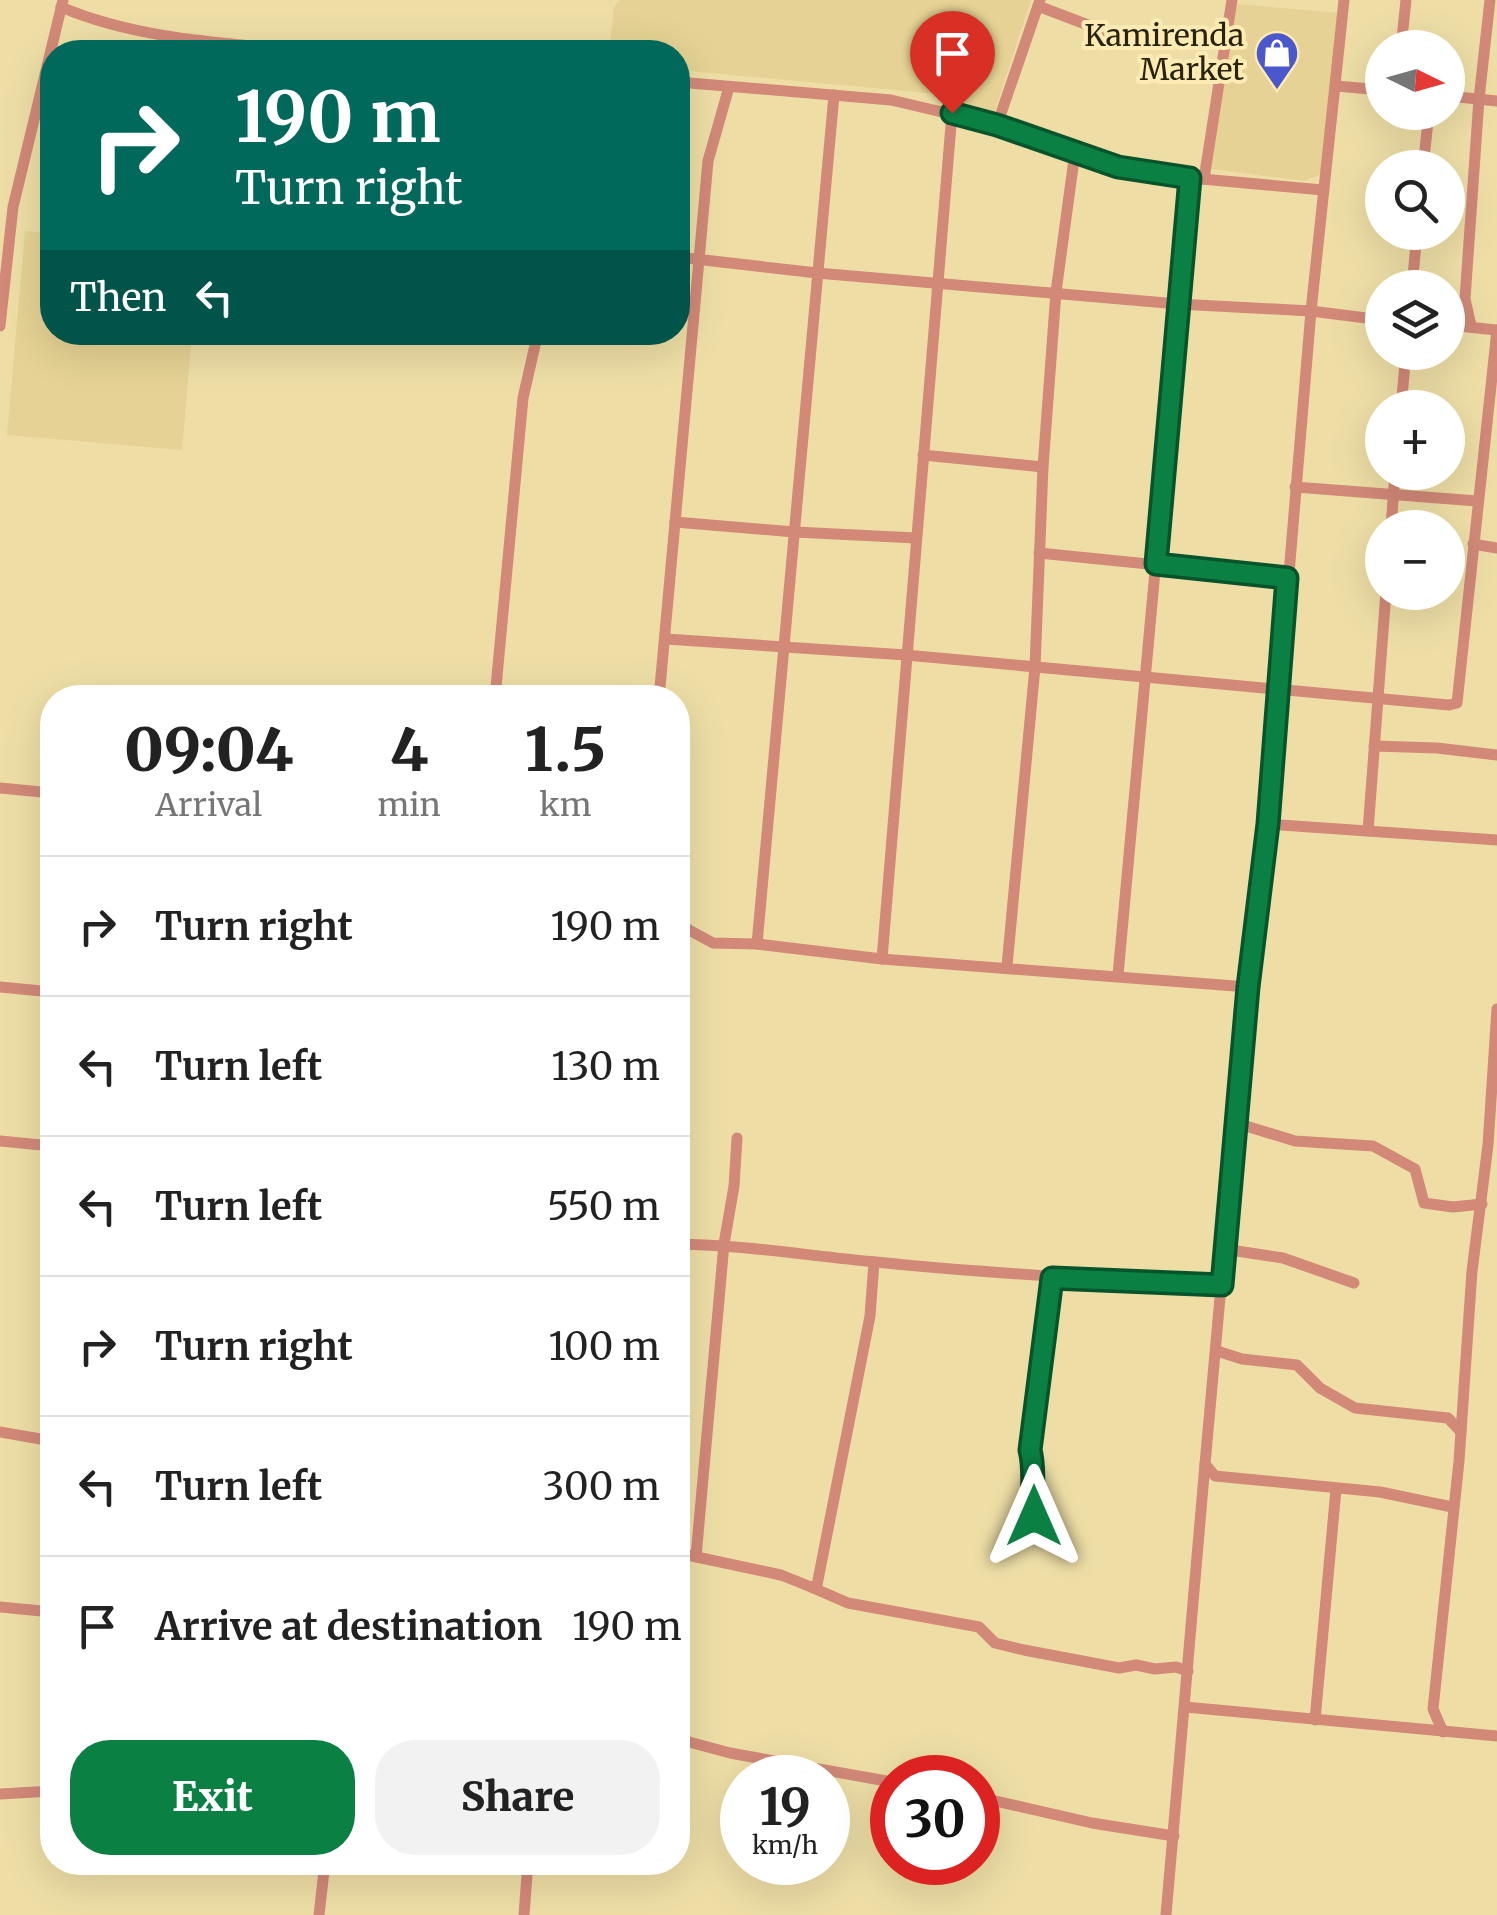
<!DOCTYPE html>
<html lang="en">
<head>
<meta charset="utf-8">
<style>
	body { margin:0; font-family:Merriweather,serif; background:#f2f2f2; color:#222; height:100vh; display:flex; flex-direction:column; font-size:38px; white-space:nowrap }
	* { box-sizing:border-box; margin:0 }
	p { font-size:32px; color:#767676 }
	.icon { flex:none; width:55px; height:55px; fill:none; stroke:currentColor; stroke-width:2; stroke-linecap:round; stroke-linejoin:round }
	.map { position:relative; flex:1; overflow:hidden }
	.drawer { position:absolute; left:40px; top:685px; width:650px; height:1190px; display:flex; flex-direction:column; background:#fff; border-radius:40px; box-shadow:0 10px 40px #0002 }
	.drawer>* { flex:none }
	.banner { position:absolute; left:40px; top:40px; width:650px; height:305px; border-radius:40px; box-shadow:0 10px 40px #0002; background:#00695c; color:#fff; overflow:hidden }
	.needle { width:65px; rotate:95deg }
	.buttons { position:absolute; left:1365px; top:30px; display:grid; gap:20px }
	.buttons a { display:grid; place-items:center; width:100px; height:100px; border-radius:50%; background:#fff; box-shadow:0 10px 40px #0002; font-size:50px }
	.speed { position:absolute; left:720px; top:1755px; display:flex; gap:20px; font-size:50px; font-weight:700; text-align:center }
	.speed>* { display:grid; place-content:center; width:130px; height:130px; border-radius:50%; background:#fff; box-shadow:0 10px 40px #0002; line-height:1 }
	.speed small { font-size:25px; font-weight:400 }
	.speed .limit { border:15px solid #d22; background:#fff; color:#111 }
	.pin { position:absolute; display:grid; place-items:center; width:85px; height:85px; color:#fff; margin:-102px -42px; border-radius:50% 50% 50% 0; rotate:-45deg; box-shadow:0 0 10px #0007 }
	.pin .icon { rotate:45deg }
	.me { position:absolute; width:110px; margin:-55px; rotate:0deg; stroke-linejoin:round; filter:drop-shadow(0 0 8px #0008) }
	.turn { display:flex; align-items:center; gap:35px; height:210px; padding:0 30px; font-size:45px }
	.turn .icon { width:130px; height:130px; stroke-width:2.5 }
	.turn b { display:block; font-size:70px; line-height:85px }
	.then { display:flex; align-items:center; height:95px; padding:0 30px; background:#0003; gap:20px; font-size:38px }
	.eta { display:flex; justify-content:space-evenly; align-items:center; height:170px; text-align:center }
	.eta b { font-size:60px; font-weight:800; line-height:70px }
	.action { display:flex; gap:20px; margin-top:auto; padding:20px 30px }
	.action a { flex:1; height:115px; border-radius:40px; background:#0b8043; color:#fff; font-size:40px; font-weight:800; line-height:115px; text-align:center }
	.action a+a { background:#f2f2f2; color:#222 }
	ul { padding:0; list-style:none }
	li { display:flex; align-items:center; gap:30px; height:140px; padding:0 30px; border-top:2px solid #e0e0e0 }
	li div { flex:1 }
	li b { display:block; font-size:38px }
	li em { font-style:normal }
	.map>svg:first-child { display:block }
	.built { fill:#e5d294 }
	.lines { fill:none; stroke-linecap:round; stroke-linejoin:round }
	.minor { stroke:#d28978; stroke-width:11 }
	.route-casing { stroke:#07532c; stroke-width:25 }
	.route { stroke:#0b8043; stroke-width:18 }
	.labels { text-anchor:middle; stroke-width:8; stroke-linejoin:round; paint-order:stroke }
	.poi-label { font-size:30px; fill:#29220c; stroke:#fcebb3; text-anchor:end }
</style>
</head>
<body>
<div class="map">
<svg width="1497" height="1915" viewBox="0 0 1497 1915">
	<rect width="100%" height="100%" fill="#eedea6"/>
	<!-- built -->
	<g class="built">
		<path d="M 619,0 L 1031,0 L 993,116 L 938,94 L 678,70 L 678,52 L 609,52 L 614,7 Z"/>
		<path d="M 1236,4 L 1340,13 L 1323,170 L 1319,175 L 1305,181 L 1211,169 Z"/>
		<path d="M 25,231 L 52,233 L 52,332 L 192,333 L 182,450 L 7,435 Z"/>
	</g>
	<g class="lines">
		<!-- minor -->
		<g class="minor">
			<path d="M 1344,0 L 1311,311 L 1268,824 L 1248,987 L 1205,1464 L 1215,1476 L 1380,1492 L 1452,1507"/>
			<path d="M 1038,6 L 1109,33"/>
			<path d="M 61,7 C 141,41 231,43 317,52"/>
			<path d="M 1401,48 L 1406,0"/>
			<path d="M 678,82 L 891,100 L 997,125 L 1118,167 L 1191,178 L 1323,190"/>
			<path d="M 1336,86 L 1382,90"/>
			<path d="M 1448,96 L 1497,101"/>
			<path d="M 997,125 L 1040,0"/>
			<path d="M 1423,168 L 1429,112"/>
			<path d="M 1204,179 L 1232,0"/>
			<path d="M 678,257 L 817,273 L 1178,304 L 1311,311 L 1382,320"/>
			<path d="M 1412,288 L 1417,232"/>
			<path d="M 1448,325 L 1497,330"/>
			<path d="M 0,326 L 13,207 L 63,0"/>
			<path d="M 1471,326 L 1465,299 L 1479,99 L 1490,0"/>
			<path d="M 1401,408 L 1406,352"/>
			<path d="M 923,455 L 1043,467"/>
			<path d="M 1295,487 L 1477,501"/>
			<path d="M 675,522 L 795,532 L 916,538"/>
			<path d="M 1391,528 L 1395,472"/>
			<path d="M 1473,544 L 1497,548"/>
			<path d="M 1039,553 L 1287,578"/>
			<path d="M 666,639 L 906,655 L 1449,705 L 1457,703 L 1497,330"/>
			<path d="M 495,698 L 523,398 L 538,332"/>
			<path d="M 659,698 L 708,161 L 729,87"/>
			<path d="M 1374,746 L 1437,748 L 1497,755"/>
			<path d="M 0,788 L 52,793"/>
			<path d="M 1268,824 L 1497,840"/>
			<path d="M 1368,831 L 1386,592"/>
			<path d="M 678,920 L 689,930 L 713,943 L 757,944 L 882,959 L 1248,987"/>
			<path d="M 757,944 L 834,95"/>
			<path d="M 882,959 L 952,113"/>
			<path d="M 1007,966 L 1035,667 L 1043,467 L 1056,292 L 1075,152"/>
			<path d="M 1118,975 L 1191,178"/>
			<path d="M 0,987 L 52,992"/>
			<path d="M 1236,1123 L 1295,1141 L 1373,1146 L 1415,1169 L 1424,1203 L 1453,1207 L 1482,1204"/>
			<path d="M 0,1141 L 52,1146"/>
			<path d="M 678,1244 C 744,1245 810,1256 876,1262 C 991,1274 1106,1280 1222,1285"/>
			<path d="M 1224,1249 L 1283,1258 L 1354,1283"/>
			<path d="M 1217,1351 L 1242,1359 L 1297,1365 L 1320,1388 L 1355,1408 L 1448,1418 L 1461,1432"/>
			<path d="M 0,1432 L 52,1441"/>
			<path d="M 1034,1517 C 1030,1494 1036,1473 1031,1450 L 1052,1278"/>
			<path d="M 678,1553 L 781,1575 L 811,1587 L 817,1585 L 870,1316 L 874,1262"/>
			<path d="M 696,1557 L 724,1244 L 734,1186 L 737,1138"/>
			<path d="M 811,1587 L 848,1603 L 979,1627 L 995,1643 L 1024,1650 L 1119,1668 L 1136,1665 L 1155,1669 L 1176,1667 L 1188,1671"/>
			<path d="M 0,1607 L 52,1612"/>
			<path d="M 1185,1707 L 1497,1736"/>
			<path d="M 1315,1720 L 1336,1489"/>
			<path d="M 1443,1732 L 1433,1709 L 1459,1461 L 1472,1271 L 1488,1145 L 1497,1009"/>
			<path d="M 678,1739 L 730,1753 L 892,1782"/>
			<path d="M 0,1794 L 52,1791"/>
			<path d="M 978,1797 L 1092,1823 L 1174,1836"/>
			<path d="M 319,1915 L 325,1862"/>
			<path d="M 524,1915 L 528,1862"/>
			<path d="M 1166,1915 L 1205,1464"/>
		</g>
	</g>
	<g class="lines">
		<!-- route casing -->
		<g class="route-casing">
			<path id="route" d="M 952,113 L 997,125 L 1118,167 L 1190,178 L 1156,564 L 1287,578 L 1268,824 L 1248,987 L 1222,1285 L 1052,1278 L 1030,1450 C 1036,1473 1030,1494 1034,1516"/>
		</g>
		<!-- route -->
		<use href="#route" class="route"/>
	</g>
	<!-- icons -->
	<defs>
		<g id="shop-pin" transform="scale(2.25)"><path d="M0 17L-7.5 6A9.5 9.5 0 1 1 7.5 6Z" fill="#4b57cc" stroke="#fcebb3"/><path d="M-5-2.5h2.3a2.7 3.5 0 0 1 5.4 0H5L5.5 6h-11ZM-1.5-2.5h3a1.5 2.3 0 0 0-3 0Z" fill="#fff"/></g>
	</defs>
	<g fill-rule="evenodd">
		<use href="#shop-pin" x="1277" y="53"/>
	</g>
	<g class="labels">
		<!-- poi labels -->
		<g class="poi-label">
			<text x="1244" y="46">Kamirenda<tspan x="1244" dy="34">Market</tspan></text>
		</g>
	</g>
</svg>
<div class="buttons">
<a><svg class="needle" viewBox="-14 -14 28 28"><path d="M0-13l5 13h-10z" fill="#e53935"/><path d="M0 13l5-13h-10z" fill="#767676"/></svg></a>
<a><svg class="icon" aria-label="search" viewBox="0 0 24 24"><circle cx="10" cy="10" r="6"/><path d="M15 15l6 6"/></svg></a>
<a><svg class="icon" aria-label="layers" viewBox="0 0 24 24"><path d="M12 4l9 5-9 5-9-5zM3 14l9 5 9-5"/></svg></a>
<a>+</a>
<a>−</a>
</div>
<div class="speed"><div>19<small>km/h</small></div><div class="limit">30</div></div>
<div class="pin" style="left:952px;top:113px;background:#d93025"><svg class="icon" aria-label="arrive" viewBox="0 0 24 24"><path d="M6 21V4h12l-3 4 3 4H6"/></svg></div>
<svg class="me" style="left:1034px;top:1516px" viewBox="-20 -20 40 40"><path d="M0-17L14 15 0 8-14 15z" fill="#0b8043" stroke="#fff" stroke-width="4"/></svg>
<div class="banner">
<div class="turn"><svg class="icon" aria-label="right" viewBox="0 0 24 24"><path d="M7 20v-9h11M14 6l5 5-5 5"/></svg><div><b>190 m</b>Turn right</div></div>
<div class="then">Then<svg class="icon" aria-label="left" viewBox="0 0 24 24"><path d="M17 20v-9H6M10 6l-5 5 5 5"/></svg></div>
</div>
<section class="drawer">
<div class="eta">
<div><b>09:04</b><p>Arrival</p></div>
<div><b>4</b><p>min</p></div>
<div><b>1.5</b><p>km</p></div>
</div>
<ul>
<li><svg class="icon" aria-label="right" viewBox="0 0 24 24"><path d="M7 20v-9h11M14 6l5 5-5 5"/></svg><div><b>Turn right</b></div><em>190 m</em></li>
<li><svg class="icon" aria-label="left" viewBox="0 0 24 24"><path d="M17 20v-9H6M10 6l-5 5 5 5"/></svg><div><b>Turn left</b></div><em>130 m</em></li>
<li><svg class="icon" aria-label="left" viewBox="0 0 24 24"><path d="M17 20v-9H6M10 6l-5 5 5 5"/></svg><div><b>Turn left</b></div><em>550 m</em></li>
<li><svg class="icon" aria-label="right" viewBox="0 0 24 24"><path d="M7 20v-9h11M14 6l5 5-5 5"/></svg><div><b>Turn right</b></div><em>100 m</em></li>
<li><svg class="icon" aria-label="left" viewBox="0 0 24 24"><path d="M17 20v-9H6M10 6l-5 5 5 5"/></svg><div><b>Turn left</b></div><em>300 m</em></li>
<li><svg class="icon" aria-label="arrive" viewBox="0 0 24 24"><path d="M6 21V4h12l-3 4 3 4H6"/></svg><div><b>Arrive at destination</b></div><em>190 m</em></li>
</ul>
<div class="action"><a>Exit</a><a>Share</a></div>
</section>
</div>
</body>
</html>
